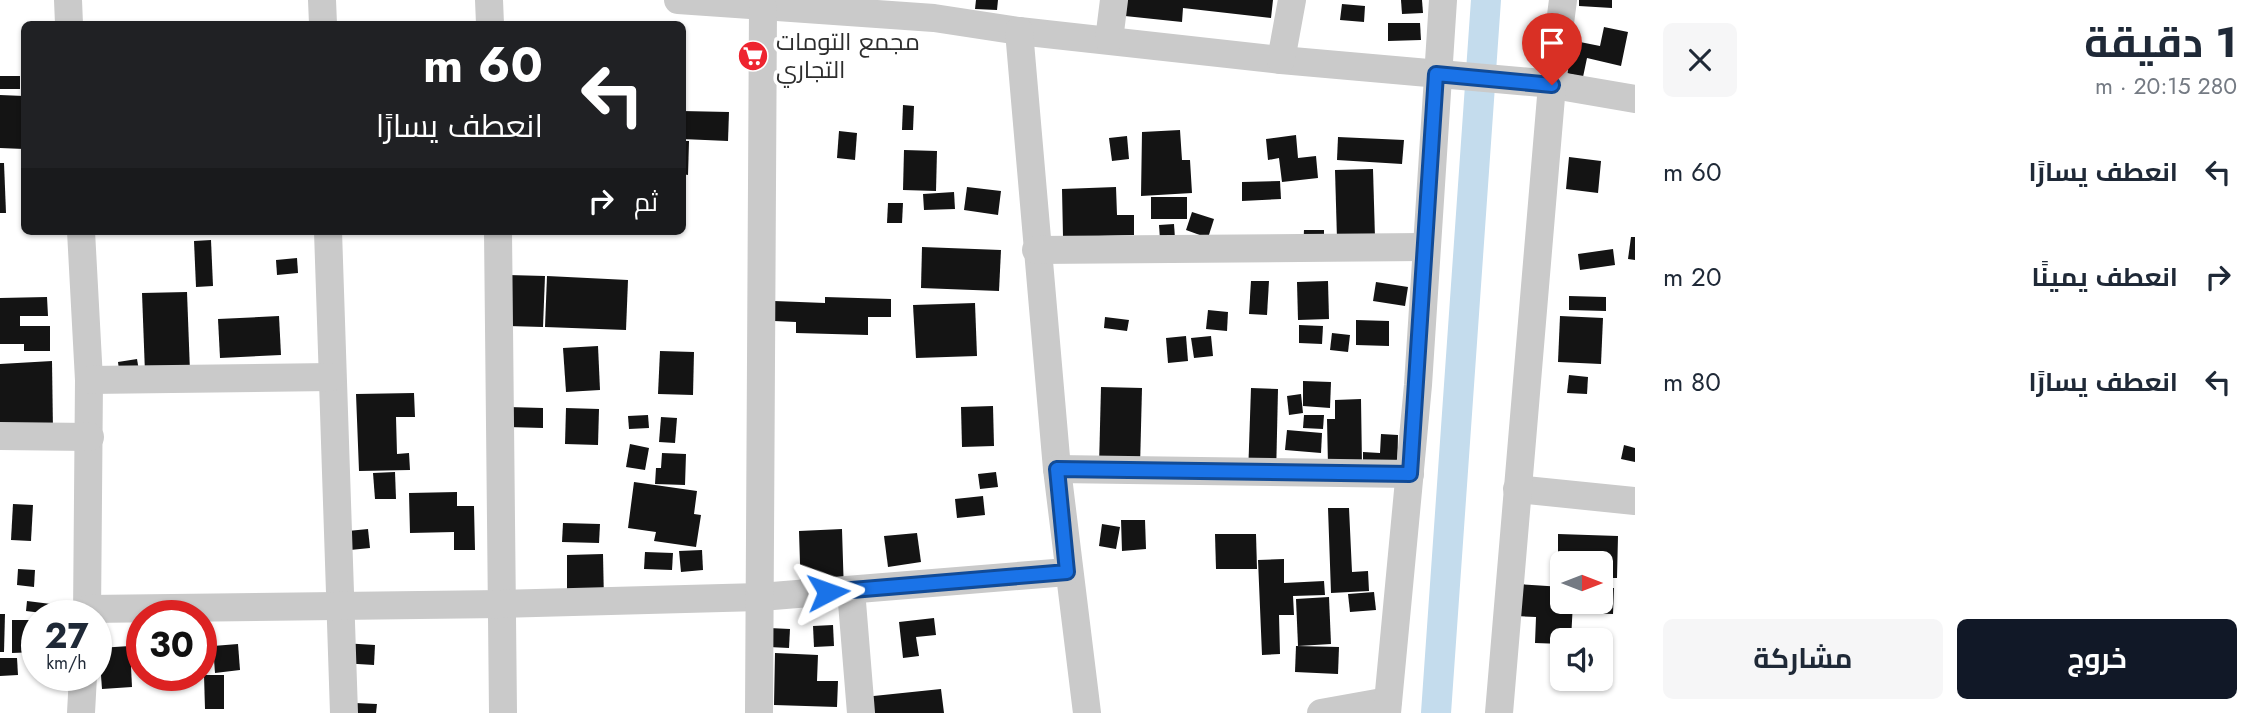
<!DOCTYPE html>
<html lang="ar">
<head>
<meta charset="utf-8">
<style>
	body { margin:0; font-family:Jost,Cairo,sans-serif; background:#f6f6f7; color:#1f2937; direction:rtl; height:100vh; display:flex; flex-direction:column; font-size:26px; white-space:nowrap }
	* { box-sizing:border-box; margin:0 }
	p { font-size:23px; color:#747a83 }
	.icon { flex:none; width:38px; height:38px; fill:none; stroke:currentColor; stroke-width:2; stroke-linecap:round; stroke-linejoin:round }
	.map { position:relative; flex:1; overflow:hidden; direction:ltr }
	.panel { display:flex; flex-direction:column; background:#fff; width:630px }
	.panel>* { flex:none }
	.banner { position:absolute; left:21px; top:21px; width:665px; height:214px; border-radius:10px; box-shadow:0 2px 5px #0004; direction:rtl; background:#202124; color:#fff; overflow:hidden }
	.needle { width:46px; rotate:90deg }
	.controls { position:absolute; left:1550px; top:551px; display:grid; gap:14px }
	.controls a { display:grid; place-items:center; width:63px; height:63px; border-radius:10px; background:#fff; box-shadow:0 2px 5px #0004; font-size:35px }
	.speed { position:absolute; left:21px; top:600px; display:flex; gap:14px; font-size:35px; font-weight:700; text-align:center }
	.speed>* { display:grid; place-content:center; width:91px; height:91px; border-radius:50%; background:#fff; box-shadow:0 2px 5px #0004; line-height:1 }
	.speed small { font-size:18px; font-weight:400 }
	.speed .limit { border:10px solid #d22; background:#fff; color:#111 }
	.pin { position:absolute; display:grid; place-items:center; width:60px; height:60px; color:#fff; margin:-72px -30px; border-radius:50% 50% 50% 0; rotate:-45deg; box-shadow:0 0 7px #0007 }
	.pin .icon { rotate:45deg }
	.me { position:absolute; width:77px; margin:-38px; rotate:86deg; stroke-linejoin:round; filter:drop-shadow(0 0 5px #0008) }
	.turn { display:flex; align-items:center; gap:24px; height:147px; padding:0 28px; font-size:32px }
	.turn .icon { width:91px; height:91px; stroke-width:2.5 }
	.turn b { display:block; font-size:49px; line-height:60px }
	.then { display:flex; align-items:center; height:66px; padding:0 28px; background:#0003; gap:14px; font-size:26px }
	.round { display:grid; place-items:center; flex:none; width:74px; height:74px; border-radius:10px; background:#f6f6f7 }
	.head { display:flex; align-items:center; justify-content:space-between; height:119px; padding:0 28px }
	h1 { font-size:42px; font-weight:700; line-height:52px }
	.primary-button { display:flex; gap:14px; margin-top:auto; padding:14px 28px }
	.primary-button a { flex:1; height:80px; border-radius:10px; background:#111827; color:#fff; font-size:28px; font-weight:700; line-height:80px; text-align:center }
	.primary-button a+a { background:#f6f6f7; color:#1f2937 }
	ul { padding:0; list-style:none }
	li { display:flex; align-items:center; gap:21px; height:105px; padding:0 28px }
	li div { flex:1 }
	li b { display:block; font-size:26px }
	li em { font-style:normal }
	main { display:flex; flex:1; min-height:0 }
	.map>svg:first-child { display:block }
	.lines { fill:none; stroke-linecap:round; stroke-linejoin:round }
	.canal { stroke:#c4dced; stroke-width:30 }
	.building { fill:#141414 }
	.minor { stroke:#cacaca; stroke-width:28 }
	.route-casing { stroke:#114b97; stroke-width:18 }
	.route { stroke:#1a73e8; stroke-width:12 }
	.labels { text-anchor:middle; stroke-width:7; stroke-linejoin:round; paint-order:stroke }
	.poi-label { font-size:24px; fill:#2d2d2d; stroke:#fff; text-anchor:start }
</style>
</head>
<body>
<main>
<section class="panel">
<div class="head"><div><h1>1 دقيقة</h1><p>280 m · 20:15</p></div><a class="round"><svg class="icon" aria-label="close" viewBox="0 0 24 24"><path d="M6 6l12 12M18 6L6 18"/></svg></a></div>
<ul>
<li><svg class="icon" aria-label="left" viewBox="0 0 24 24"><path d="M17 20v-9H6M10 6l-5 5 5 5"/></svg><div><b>انعطف يسارًا</b></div><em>60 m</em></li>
<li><svg class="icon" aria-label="right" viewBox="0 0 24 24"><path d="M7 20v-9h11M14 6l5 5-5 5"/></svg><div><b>انعطف يمينًا</b></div><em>20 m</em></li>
<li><svg class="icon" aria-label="left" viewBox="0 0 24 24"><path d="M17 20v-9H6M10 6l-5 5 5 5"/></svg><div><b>انعطف يسارًا</b></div><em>80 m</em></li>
</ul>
<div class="primary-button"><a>خروج</a><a>مشاركة</a></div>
</section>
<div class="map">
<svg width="1635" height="713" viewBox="0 0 1635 713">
	<rect width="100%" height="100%" fill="#fff"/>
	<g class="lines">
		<!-- canal -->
		<path class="canal" d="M 1436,713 L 1486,0"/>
	</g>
	<!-- building -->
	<g class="building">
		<path d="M 976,0 L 998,0 L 997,10 L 975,9 Z"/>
		<path d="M 1127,0 L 1273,0 L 1271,18 L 1183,8 L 1182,22 L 1125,16 Z"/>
		<path d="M 1401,0 L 1422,0 L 1423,13 L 1402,14 Z"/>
		<path d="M 1579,0 L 1612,0 L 1612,8 L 1579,6 Z"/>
		<path d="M 1342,4 L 1365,6 L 1364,22 L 1340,20 Z"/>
		<path d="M 1388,23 L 1420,23 L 1421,40 L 1388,41 Z"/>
		<path d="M 1604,27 L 1628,32 L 1621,66 L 1587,58 L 1583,77 L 1548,69 L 1555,37 L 1600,46 Z"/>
		<rect x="0" y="76" width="20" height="13"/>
		<path d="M 0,95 L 24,96 L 24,149 L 0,148 Z"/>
		<path d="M 903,105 L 914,106 L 913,130 L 902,130 Z"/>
		<path d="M 682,111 L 729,112 L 728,141 L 682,139 Z"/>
		<path d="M 1180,130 L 1182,160 L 1190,160 L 1192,193 L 1141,196 L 1142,132 Z"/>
		<path d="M 839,131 L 857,133 L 855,160 L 837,158 Z"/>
		<path d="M 1296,135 L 1298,158 L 1316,156 L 1318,178 L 1282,182 L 1279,158 L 1268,160 L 1266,139 Z"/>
		<path d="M 1127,136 L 1129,159 L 1112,161 L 1109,138 Z"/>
		<path d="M 1338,137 L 1404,140 L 1402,164 L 1337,160 Z"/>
		<path d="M 682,141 L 689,141 L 688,175 L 682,174 Z"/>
		<path d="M 904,150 L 937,151 L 936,191 L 903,190 Z"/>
		<path d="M 1569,157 L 1601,161 L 1598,193 L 1566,189 Z"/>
		<path d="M 0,163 L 4,163 L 6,213 L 0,213 Z"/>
		<path d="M 1373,169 L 1375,238 L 1337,239 L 1335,170 Z"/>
		<path d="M 1280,181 L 1281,199 L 1242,201 L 1242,182 Z"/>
		<path d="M 967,187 L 1001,191 L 998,215 L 964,210 Z"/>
		<path d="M 1116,187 L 1117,215 L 1134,215 L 1134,235 L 1063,237 L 1062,189 Z"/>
		<path d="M 954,192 L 955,209 L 924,210 L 923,194 Z"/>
		<rect x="1151" y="197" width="36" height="22"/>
		<path d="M 888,203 L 903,203 L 902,223 L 887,223 Z"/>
		<path d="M 1192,212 L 1214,219 L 1208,238 L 1186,230 Z"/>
		<path d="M 1174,224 L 1176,253 L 1161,253 L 1159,225 Z"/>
		<path d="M 1304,230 L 1324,230 L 1324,250 L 1303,250 Z"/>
		<path d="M 1631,237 L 1635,237 L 1635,260 L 1628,259 Z"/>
		<path d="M 211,240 L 213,286 L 196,287 L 194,241 Z"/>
		<path d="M 922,247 L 1001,250 L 999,291 L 921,288 Z"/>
		<path d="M 1613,249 L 1615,265 L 1580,270 L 1578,254 Z"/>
		<path d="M 297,258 L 298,273 L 277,275 L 276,260 Z"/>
		<path d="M 506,275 L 545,276 L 543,327 L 505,326 Z"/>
		<path d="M 547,276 L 628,280 L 626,330 L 545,327 Z"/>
		<path d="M 1251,281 L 1269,281 L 1267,315 L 1249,314 Z"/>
		<path d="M 1328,281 L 1329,319 L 1298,320 L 1297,282 Z"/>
		<path d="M 1376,282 L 1408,287 L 1405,306 L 1373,301 Z"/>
		<path d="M 187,292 L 190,372 L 145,373 L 142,293 Z"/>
		<path d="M 1569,296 L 1606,297 L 1606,311 L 1569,310 Z"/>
		<path d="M 47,297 L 48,316 L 20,316 L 20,326 L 50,326 L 50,351 L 24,351 L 24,344 L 0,344 L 0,298 Z"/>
		<path d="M 825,297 L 891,299 L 891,317 L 868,317 L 868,335 L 796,333 L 796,322 L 774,321 L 774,301 L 825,303 Z"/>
		<path d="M 975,303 L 977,356 L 916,358 L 913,305 Z"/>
		<path d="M 1208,310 L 1228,312 L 1227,331 L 1206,329 Z"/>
		<path d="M 279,316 L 281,355 L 220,358 L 218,319 Z"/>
		<path d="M 1560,316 L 1603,318 L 1601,364 L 1558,362 Z"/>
		<path d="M 1105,317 L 1129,320 L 1127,331 L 1104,328 Z"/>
		<path d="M 1356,320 L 1389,321 L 1389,346 L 1356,345 Z"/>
		<path d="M 1299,325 L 1323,326 L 1322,344 L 1299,343 Z"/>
		<path d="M 1332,333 L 1350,335 L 1348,352 L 1330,350 Z"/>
		<path d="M 1186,336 L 1188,361 L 1168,363 L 1166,338 Z"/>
		<path d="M 1211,336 L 1213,356 L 1194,358 L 1191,338 Z"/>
		<path d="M 598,346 L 600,390 L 566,392 L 563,348 Z"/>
		<path d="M 660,351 L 694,352 L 693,395 L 658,394 Z"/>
		<path d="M 137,359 L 140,377 L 120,379 L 118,362 Z"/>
		<path d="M 52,361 L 53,432 L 0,434 L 0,364 Z"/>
		<path d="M 1569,375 L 1588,377 L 1587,394 L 1567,393 Z"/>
		<path d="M 1303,381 L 1331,382 L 1330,408 L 1303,406 Z"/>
		<path d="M 1101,387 L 1142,388 L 1140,467 L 1099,466 Z"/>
		<path d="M 1251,388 L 1278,389 L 1276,477 L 1248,476 Z"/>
		<path d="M 414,393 L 415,417 L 396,417 L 397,454 L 409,453 L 410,470 L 359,471 L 356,394 Z"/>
		<path d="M 1301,394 L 1303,413 L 1289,415 L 1287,396 Z"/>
		<path d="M 1361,399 L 1362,466 L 1328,466 L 1327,419 L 1335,419 L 1335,400 Z"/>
		<path d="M 993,406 L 994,446 L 962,447 L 961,407 Z"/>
		<path d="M 505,407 L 543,408 L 543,428 L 505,427 Z"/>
		<path d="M 566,408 L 599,409 L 598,445 L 565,444 Z"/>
		<path d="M 648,415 L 649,428 L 629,429 L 628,416 Z"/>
		<path d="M 1304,415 L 1324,415 L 1323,429 L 1303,428 Z"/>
		<path d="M 661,417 L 677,418 L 675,443 L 659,442 Z"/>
		<path d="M 1287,430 L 1322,433 L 1321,453 L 1285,450 Z"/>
		<path d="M 1381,434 L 1398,435 L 1397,476 L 1363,476 L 1363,452 L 1380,453 Z"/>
		<path d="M 630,444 L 649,448 L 645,470 L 626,467 Z"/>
		<path d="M 1624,445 L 1635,448 L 1635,462 L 1621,459 Z"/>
		<path d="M 662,453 L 686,454 L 685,485 L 655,484 L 656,468 L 661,468 Z"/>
		<path d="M 395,472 L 396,499 L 375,499 L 373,473 Z"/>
		<path d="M 996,472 L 998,487 L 980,489 L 978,474 Z"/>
		<path d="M 634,482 L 697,491 L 694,514 L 701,515 L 696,547 L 654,541 L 656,532 L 628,528 Z"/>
		<path d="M 457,492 L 457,506 L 474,506 L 475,550 L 454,550 L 454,532 L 410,533 L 409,493 Z"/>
		<path d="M 983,496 L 985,515 L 957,518 L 955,499 Z"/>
		<path d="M 13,504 L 33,505 L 31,541 L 11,540 Z"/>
		<path d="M 1328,508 L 1349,508 L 1352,572 L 1368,571 L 1369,591 L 1331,593 Z"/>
		<path d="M 1121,520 L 1145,520 L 1146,549 L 1122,551 Z"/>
		<path d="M 563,523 L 600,524 L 599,543 L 562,542 Z"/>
		<path d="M 1102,524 L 1120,527 L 1116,549 L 1099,546 Z"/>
		<path d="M 368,529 L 370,548 L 350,550 L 348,531 Z"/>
		<path d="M 842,529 L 844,594 L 801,596 L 799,531 Z"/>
		<path d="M 917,533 L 921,562 L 888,567 L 884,536 Z"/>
		<path d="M 1215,534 L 1256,534 L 1257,569 L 1216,569 Z"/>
		<path d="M 1558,534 L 1618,536 L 1617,578 L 1601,578 L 1601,564 L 1595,564 L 1595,556 L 1558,555 Z"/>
		<path d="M 702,550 L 703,570 L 681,572 L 679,551 Z"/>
		<path d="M 645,552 L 673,553 L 672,570 L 644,569 Z"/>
		<path d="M 603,554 L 604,602 L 567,603 L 567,555 Z"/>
		<path d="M 1284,559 L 1284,583 L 1324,581 L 1325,595 L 1293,596 L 1294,615 L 1279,615 L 1280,654 L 1262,655 L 1258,560 Z"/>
		<path d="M 18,569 L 35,570 L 34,587 L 17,585 Z"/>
		<path d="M 1518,584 L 1563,587 L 1563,602 L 1573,602 L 1571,640 L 1563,640 L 1563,644 L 1535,643 L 1536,617 L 1516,616 Z"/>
		<path d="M 1601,588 L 1614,588 L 1613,614 L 1577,613 L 1577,602 L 1601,602 Z"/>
		<path d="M 1374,592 L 1376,610 L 1350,612 L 1348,594 Z"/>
		<path d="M 1329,597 L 1331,644 L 1298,646 L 1296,599 Z"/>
		<path d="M 27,601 L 51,604 L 50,614 L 26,611 Z"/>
		<path d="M 0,614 L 5,614 L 4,652 L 0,652 Z"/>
		<path d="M 934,618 L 936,635 L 916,637 L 919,656 L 903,658 L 899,622 Z"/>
		<path d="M 12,620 L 37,620 L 37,652 L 12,653 Z"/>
		<path d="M 833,625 L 834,646 L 814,647 L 813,626 Z"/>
		<path d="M 769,628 L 790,629 L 789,648 L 769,647 Z"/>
		<path d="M 342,643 L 375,645 L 374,665 L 341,663 Z"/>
		<path d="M 238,644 L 240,670 L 215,673 L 213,646 Z"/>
		<path d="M 130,646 L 132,687 L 102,689 L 99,648 Z"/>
		<path d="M 1296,646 L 1339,647 L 1338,674 L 1295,672 Z"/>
		<path d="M 775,653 L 818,655 L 817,681 L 838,681 L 837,707 L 774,705 Z"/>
		<path d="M 0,658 L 17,658 L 18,675 L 0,676 Z"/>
		<path d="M 204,675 L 224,675 L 224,709 L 205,709 Z"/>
		<path d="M 941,689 L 944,713 L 866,713 L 864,697 Z"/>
		<path d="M 355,703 L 377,704 L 376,713 L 354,713 Z"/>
	</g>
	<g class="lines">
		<!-- minor -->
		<g class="minor">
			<path d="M 68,0 L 69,24"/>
			<path d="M 322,0 L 323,24"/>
			<path d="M 489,0 L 490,24"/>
			<path d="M 678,0 L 934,18 L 1019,31 L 1281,60 L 1542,83 L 1635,99"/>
			<path d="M 1019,31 L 1057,469 L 1087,713"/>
			<path d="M 1109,40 L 1114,0"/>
			<path d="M 1281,60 L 1292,0"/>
			<path d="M 81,231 L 89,380 L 87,616"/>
			<path d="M 328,231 L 344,713"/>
			<path d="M 498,231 L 503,713"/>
			<path d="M 1036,250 L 1424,247"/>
			<path d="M 89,380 L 331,377"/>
			<path d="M 0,436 L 90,437"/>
			<path d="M 1057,469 L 1410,474"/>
			<path d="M 1517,489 L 1635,501"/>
			<path d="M 851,590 L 861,713"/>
			<path d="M 88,609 L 502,604 L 760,597 L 1067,572"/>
			<path d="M 81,713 L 83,676"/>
			<path d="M 759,713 L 763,8"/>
			<path d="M 1321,713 L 1388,701"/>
			<path d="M 1387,713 L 1418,385 L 1443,0"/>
			<path d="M 1499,713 L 1552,85 L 1563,0"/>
		</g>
	</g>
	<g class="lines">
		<!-- route casing -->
		<g class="route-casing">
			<path id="route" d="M 828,592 L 1067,572 L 1057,469 L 1410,474 L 1436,74 L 1552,85"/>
		</g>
		<!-- route -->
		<use href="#route" class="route"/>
	</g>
	<!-- icons -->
	<defs>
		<g id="supermarket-disc" transform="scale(1.575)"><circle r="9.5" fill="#ee242f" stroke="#fff"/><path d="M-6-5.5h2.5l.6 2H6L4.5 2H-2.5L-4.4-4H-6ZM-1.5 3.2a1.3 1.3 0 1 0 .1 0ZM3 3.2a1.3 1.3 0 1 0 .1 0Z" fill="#fff"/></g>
	</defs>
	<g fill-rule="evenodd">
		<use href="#supermarket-disc" x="753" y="56"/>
	</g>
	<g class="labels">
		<!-- poi labels -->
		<g class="poi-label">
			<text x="776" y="50">مجمع التومات<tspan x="776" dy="28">التجاري</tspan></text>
		</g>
	</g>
</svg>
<div class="controls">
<a><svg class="needle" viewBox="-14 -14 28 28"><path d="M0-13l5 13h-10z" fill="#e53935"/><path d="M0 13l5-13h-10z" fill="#747a83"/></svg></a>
<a><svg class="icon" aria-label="sound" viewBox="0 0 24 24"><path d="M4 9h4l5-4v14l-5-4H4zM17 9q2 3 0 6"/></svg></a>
</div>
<div class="speed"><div>27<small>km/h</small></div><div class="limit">30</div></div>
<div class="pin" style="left:1552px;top:85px;background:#d93025"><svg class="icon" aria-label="arrive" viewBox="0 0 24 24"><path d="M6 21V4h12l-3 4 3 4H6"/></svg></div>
<svg class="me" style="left:828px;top:592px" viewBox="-20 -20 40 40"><path d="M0-17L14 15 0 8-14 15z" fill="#1a73e8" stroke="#fff" stroke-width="4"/></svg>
<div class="banner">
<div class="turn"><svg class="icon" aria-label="left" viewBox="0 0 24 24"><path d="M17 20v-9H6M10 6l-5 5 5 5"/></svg><div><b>60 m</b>انعطف يسارًا</div></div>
<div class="then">ثم<svg class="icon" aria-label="right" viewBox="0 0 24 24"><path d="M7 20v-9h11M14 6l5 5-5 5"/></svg></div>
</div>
</div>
</main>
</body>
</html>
